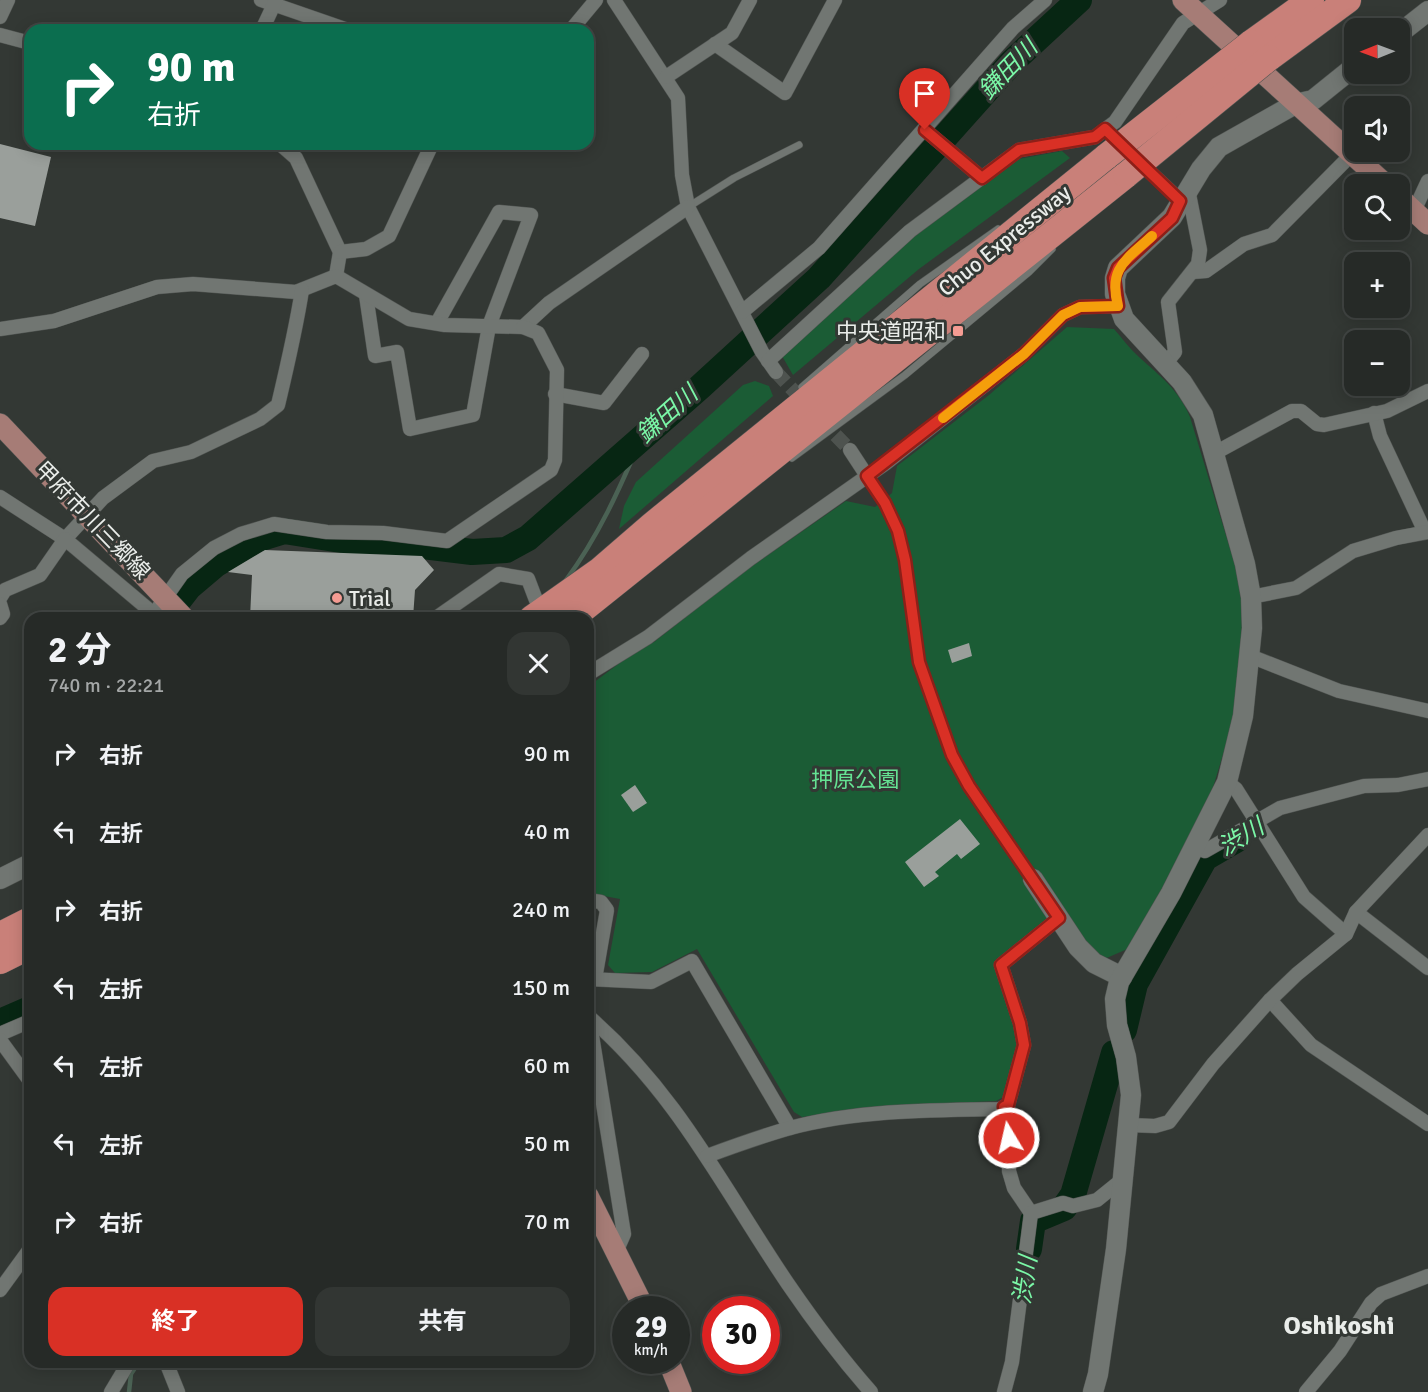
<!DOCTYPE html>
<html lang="ja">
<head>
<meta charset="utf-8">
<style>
	body { margin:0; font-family:Signika,"Noto Sans JP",sans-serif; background:#323633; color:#f1f3f6; height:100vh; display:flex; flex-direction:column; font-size:22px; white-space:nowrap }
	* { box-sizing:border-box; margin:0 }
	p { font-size:20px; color:#a4a7a7 }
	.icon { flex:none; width:33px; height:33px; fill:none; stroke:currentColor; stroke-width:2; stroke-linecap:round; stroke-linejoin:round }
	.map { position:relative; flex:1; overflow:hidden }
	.details { position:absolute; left:24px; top:612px; width:570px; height:756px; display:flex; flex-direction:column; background:#262a27; border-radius:18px; box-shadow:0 3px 15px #0003,0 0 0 2px #424644 }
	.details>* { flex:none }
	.top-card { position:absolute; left:24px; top:24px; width:570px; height:126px; border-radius:18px; box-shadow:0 3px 15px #0003,0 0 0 2px #424644; background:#0b6e4f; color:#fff; overflow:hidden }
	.needle { width:39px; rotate:269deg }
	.controls { position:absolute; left:1344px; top:18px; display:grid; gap:12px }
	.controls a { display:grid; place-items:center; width:66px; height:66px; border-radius:12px; background:#262a27; box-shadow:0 3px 15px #0003,0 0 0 2px #424644; font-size:30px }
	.speed { position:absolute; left:612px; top:1296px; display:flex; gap:12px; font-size:30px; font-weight:700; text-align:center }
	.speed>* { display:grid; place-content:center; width:78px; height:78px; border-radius:50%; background:#262a27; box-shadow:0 3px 15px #0003,0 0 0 2px #424644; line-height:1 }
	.speed small { font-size:15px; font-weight:400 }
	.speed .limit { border:9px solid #d22; background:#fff; color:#111 }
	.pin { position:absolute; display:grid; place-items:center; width:51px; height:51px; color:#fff; margin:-62px -26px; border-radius:50% 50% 50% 0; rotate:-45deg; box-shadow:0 0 6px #0007 }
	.pin .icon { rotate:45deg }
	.me { position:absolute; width:66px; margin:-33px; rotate:351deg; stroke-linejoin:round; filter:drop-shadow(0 0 4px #0008) }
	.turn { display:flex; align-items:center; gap:21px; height:126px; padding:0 24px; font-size:27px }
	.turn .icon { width:78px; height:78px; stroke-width:2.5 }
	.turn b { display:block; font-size:42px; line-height:51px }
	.round { display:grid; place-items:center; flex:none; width:63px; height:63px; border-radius:18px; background:#323633 }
	.headline { display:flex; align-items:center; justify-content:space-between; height:102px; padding:0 24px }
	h1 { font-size:36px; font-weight:700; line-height:45px }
	.button { display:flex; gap:12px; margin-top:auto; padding:12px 24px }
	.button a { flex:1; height:69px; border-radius:18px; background:#d93025; color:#fff; font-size:24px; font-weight:700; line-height:69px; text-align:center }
	.button a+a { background:#323633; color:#f1f3f6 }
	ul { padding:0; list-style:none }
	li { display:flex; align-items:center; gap:18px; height:78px; padding:0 24px }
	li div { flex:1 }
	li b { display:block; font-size:22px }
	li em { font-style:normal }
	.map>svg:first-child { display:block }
	.green { fill:#1b5c35 }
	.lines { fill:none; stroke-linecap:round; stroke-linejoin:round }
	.stream { stroke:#4b6254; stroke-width:4.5 }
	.river { stroke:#072613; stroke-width:26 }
	.building { fill:#9a9f9b }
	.street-tunnel { stroke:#4e534f; stroke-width:14; stroke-dasharray:14 7; stroke-linecap:butt }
	.lane-casing { stroke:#515552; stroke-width:8 }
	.street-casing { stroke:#515552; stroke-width:15 }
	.secondary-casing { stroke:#515552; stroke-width:21 }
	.primary-casing { stroke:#515552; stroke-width:22 }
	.highway-casing { stroke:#515552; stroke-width:27 }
	.lane { stroke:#717672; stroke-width:7 }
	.street { stroke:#717672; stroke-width:14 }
	.secondary { stroke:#717672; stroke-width:20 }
	.primary { stroke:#a67c76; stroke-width:21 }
	.highway { stroke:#c98079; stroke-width:26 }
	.highway-bridge-casing { stroke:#515552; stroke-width:27; stroke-linecap:butt }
	.highway-bridge { stroke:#c98079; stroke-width:26 }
	.route-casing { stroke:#8d1f18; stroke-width:15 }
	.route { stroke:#d93025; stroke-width:10 }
	.slow { stroke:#f59e0b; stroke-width:10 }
	.poi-dot { fill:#f59c93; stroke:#333834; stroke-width:2 }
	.labels { text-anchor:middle; stroke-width:6; stroke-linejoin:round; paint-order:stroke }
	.street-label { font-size:22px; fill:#eaedea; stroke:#333834 }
	.poi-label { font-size:22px; fill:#eaedea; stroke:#333834; text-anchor:end }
	.park-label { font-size:22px; fill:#65e293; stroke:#333834 }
	.water-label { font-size:24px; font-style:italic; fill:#7bf7a7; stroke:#333834 }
	.quarter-label { font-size:26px; font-weight:bold; fill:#eaedea; stroke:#333834 }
</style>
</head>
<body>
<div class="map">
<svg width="1428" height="1392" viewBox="0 0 1428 1392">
	<rect width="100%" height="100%" fill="#333834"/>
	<!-- green -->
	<g class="green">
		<path d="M 1062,151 L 1070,158 L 919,269 L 793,375 L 782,356 L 881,261 L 1019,159 Z"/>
		<path d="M 1067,327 L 1114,329 C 1122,338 1130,349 1139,357 C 1160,376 1179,390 1190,417 L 1235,565 L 1243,610 L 1238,694 L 1232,725 L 1211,794 L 1132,947 L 1102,960 L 1086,951 L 1061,908 L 996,962 L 1021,1047 L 1005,1096 L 996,1101 L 906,1105 L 802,1117 L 794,1112 L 697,949 L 652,972 L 615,973 L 608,965 L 620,899 L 588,893 L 588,782 L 594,762 L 589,686 L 633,653 L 654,642 L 745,571 L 846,501 L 875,507 L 892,493 L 897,466 L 989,395 Z"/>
		<path d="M 755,381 L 769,386 L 773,396 L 619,529 L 624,506 L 636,482 L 743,385 Z"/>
	</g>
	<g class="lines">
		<!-- stream -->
		<g class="stream">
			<path d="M 566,580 C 598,537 619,490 640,441"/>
			<path d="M 129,1392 L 131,1374 L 139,1362"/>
		</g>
		<!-- river -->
		<g class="river">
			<path d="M 165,618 L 189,587 L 215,565 L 258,539 L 284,531 L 347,541 L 390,542 L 472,552 L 506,550 L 528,538 L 700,387 L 819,278 L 1012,62 L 1079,0"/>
			<path d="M 0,1022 L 30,1009"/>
			<path d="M 1124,1030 L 1135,984 L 1205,858 L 1236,840"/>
			<path d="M 1029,1249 L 1033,1221 L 1064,1208 L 1073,1195 L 1114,1053"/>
		</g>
	</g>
	<!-- building -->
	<g class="building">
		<path d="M 0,144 L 51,157 L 35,226 L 0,218 Z"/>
		<path d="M 265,550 L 422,556 L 434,570 L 415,590 L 413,618 L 250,618 L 252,575 L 228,572 Z"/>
		<path d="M 969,643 L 972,656 L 952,663 L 948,650 Z"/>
		<path d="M 635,785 L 647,803 L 633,812 L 621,795 Z"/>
		<path d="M 960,819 L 980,844 L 961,859 L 957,854 L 935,872 L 939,876 L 924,887 L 905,862 Z"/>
	</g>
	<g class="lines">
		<!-- street-tunnel -->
		<g class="street-tunnel">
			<path d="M 776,372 L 808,406"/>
			<path d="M 821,420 L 850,450"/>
		</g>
		<!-- lane casing -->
		<g class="lane-casing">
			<g id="lane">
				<path d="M 688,207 L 734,178 L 799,145"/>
				<path d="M 802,387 L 920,284 L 998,229"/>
				<path d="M 792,458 L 905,375 L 1029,272 L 1052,249"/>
				<path d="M 867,476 C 879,493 891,511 898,531 C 912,572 909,618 919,661 C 936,741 982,812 1032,877"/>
			</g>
		</g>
		<!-- street casing -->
		<g class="street-casing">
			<g id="street">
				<path d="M 261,0 L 348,30"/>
				<path d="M 614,0 L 678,98 L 682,175 L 688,207 L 762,352 L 776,372"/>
				<path d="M 0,17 L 8,0"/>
				<path d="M 262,30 L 276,0"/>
				<path d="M 571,30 L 596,0"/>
				<path d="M 0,35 L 30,43"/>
				<path d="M 715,44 L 785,93 L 835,0"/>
				<path d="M 666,77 L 732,33 L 750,0"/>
				<path d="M 925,130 L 982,178"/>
				<path d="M 280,144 L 296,158 L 340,252 L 336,276"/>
				<path d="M 1136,159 L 1181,201"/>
				<path d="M 1414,211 L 1428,181"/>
				<path d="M 340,252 L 366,249 L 389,236 L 432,144"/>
				<path d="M 1193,272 L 1206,271 L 1244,244 L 1272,235 L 1352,154"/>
				<path d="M 366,295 L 375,356 L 397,352 L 410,429 L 473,415 L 489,326 L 531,215 L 499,212 L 437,323"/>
				<path d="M 742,312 L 819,248 L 1013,28 L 1045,0"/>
				<path d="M 0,329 L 54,321 L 157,287 L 193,284 L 296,292 L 336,276 L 409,319 L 445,325 L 523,327 L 549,303 L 688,207"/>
				<path d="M 768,361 L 910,231 L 1019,150 L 1095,137 L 1115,122 L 1183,23 L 1220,0"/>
				<path d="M 1165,364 L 1175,352 L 1168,302 L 1198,264 L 1200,250 L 1188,189"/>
				<path d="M 555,394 L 604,403 L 642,354"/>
				<path d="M 1374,413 L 1380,436 L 1425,532"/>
				<path d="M 850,450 L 867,476"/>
				<path d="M 1213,454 L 1292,411 L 1301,411 L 1317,424 L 1324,425 L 1387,411 L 1428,391"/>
				<path d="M 0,497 L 65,539 L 103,498 L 153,461 L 191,452 L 260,419 L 278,405 C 287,367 296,329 302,290"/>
				<path d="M 1251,597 L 1296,588 L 1353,551 L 1396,538 L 1428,532"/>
				<path d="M 0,598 L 5,590 L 40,575 L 65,539 L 154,614"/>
				<path d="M 0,604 L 3,614 L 0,618"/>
				<path d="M 151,618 L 182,574 L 214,548 L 241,534 L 274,524 L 327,532 L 383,533 L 447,541 L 551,470 L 555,460 L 557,370 L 538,333 L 523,327"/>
				<path d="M 436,618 L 499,574 L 528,579 L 536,600"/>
				<path d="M 1250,656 L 1339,691 L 1428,711"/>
				<path d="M 588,674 L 648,637 L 751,558 L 886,463 L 1024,354 L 1063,315 L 1080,307 L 1118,306"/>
				<path d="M 1227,782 L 1236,789 L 1304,897 L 1346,934"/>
				<path d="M 1195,847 L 1205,851 L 1280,808 L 1364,786 L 1398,785 L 1428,779"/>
				<path d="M 588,900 L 601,902 L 607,910 L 595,979"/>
				<path d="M 1356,912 L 1428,968"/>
				<path d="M 588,979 L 651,982 L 692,961 L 790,1128"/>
				<path d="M 1270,1000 L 1311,1045 L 1428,1124"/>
				<path d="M 588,1016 C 678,1094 723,1188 788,1284 C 814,1322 841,1358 871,1392"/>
				<path d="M 589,1017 L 624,1234 L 617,1250"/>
				<path d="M 0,1034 L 30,1021"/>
				<path d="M 0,1040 L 30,1081"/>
				<path d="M 1004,1107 L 1009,1138 L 1009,1171 L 1014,1188 L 1031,1213"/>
				<path d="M 1129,1125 L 1155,1126 L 1169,1122 L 1213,1064 L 1270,1000 L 1297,974 L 1346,934 L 1356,912 L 1428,835"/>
				<path d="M 707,1156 C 734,1146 762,1136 790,1128 C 858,1110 931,1110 1000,1109 L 1008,1105 L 1024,1045 L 1020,1023 L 1001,965 L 1059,918"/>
				<path d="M 0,1290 L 30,1249"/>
				<path d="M 166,1362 L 178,1392"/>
				<path d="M 111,1392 L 129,1362"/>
				<path d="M 1004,1392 L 1012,1362 L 1031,1213 L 1063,1203 L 1073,1206 L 1097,1200 L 1123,1179"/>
				<path d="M 1306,1392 L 1340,1351 L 1371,1303 L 1381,1294 L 1428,1276"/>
			</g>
		</g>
		<!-- secondary casing -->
		<g class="secondary-casing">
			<g id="secondary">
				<path d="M 1400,33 L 1428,11"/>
				<path d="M 0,879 L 30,864"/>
				<path d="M 1033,879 L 1078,947 L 1094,963 L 1122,977"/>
				<path d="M 1093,1392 L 1098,1374 L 1116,1249 L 1131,1095 L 1126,1057 L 1117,1025 L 1115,999 L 1119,982 L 1171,893 L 1227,782 L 1243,716 L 1252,628 L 1251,597 L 1245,564 L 1203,415 L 1182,382 L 1124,319 L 1115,294 L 1115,278 L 1118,268 L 1172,217 L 1201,169 L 1219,147 L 1295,104 L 1313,100 L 1354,67"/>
			</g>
		</g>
		<!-- primary casing -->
		<g class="primary-casing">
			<g id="primary">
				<path d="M 1183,0 L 1385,184"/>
				<path d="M 1400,198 L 1428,224"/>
				<path d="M 0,424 L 184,618"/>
				<path d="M 588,1196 L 645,1310"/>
				<path d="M 668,1360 L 681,1392"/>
			</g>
		</g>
		<!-- highway casing -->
		<g class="highway-casing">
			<g id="highway">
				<path d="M 1251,43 L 1311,0"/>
				<path d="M 1269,58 L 1348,0"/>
				<path d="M 532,618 L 600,570 L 652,525 L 1107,156"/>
				<path d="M 572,618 L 1126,175"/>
				<path d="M 0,935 L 30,920"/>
				<path d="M 0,961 L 30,946"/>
			</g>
		</g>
		<!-- lane -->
		<use href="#lane" class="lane"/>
		<!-- street -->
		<use href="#street" class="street"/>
		<!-- secondary -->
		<use href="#secondary" class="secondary"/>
		<!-- primary -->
		<use href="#primary" class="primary"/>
		<!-- highway -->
		<use href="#highway" class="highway"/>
		<!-- highway-bridge casing -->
		<g class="highway-bridge-casing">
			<g id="highway-bridge">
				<path d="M 1107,156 L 1251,43"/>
				<path d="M 1126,175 L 1269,58"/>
			</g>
		</g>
		<!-- highway-bridge -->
		<use href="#highway-bridge" class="highway-bridge"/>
	</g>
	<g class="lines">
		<!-- route casing -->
		<g class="route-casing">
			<path id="route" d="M 925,130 L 982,178 L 1019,150 L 1095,137 L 1105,129 L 1180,201 L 1172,218 L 1118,268 L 1114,278 L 1118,306 L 1080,307 L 1063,315 L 1024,354 L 867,476 L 885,503 L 898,531 L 905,560 L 919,662 L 952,755 L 969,786 L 1059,918 L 1001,965 L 1020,1023 L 1024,1045 L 1008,1105 L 1004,1107 L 1009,1138"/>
		</g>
		<!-- route -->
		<use href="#route" class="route"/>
		<!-- slow -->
		<path class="slow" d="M 943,418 L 1024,354 L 1063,315 L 1080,307 L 1118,306 C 1108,268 1126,260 1152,236"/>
	</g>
	<!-- markers -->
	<g class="poi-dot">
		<rect x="952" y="325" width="12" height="12" rx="3"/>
		<circle cx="337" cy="598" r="6"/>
	</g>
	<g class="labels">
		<!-- street labels -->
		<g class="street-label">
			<text transform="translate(1004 240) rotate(-39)" y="8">Chuo Expressway</text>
			<text transform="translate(93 520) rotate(46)" y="8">甲府市川三郷線</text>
		</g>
		<!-- poi labels -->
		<g class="poi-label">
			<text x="946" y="339">中央道昭和</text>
			<text x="349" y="606" text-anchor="start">Trial</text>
		</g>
		<!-- park labels -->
		<g class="park-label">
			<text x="855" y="787">押原公園</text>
		</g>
		<!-- water labels -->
		<g class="water-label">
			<text transform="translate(1008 69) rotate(-46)" y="8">鎌田川</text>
			<text transform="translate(667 414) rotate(-42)" y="8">鎌田川</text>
			<text transform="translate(1241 837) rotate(-31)" y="8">渋川</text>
			<text transform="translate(1025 1280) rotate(-82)" y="8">渋川</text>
		</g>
		<!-- quarter labels -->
		<g class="quarter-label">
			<text x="1339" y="1334">Oshikoshi</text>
		</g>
	</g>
</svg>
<div class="controls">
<a><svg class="needle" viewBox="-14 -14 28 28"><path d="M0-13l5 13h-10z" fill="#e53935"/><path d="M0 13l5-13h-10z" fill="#a4a7a7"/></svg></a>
<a><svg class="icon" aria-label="sound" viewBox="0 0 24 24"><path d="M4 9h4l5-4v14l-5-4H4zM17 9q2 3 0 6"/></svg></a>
<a><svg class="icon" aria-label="search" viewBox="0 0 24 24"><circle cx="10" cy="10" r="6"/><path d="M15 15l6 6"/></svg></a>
<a>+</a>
<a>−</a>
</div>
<div class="speed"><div>29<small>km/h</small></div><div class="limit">30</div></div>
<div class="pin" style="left:925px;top:130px;background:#d93025"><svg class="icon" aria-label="arrive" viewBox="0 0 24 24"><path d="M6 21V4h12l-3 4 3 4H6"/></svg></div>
<svg class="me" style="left:1009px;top:1138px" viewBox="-20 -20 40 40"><circle r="17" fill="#d93025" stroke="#fff" stroke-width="3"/><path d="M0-11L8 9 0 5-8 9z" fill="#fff"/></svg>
<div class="top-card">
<div class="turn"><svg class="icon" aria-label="right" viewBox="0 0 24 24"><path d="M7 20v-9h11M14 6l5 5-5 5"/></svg><div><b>90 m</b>右折</div></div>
</div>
<section class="details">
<div class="headline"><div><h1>2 分</h1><p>740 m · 22:21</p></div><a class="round"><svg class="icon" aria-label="close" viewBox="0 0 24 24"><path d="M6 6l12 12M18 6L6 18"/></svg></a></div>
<ul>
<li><svg class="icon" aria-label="right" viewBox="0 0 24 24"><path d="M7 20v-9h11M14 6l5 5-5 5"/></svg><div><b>右折</b></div><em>90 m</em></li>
<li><svg class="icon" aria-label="left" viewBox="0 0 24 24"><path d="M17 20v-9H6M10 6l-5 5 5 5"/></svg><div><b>左折</b></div><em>40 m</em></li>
<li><svg class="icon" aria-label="right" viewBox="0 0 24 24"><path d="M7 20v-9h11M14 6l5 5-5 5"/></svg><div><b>右折</b></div><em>240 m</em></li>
<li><svg class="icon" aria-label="left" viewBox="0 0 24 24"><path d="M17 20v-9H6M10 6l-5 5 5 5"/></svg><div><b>左折</b></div><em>150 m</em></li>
<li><svg class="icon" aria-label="left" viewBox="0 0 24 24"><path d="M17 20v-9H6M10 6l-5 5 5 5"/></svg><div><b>左折</b></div><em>60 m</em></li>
<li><svg class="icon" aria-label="left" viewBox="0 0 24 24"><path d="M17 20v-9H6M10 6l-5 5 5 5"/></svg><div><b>左折</b></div><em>50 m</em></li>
<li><svg class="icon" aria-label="right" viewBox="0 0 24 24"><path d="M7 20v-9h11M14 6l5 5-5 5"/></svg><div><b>右折</b></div><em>70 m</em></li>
</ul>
<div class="button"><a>終了</a><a>共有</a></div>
</section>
</div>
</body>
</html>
